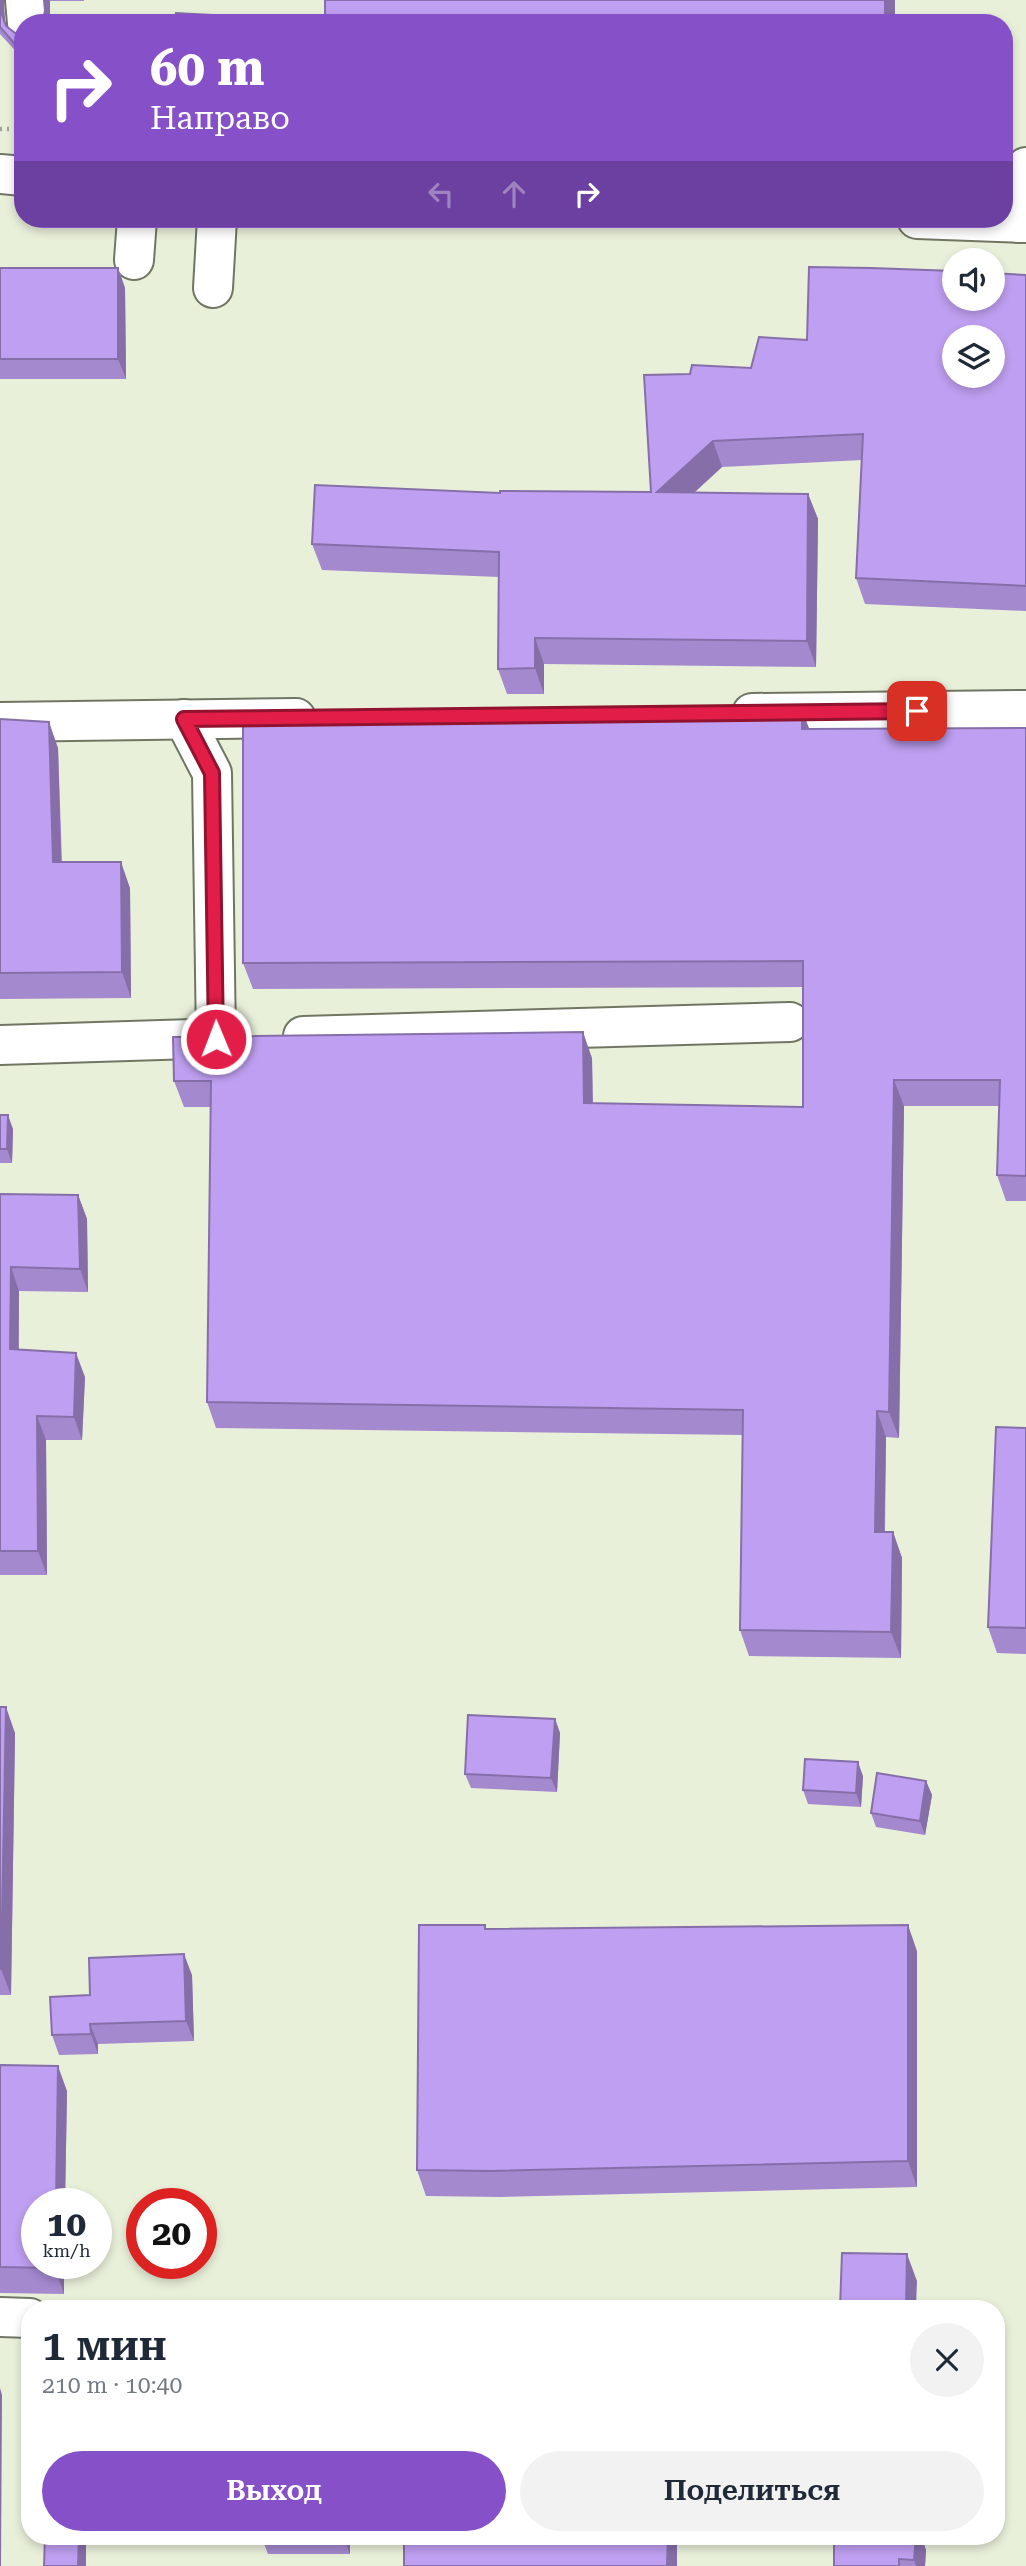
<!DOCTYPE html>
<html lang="ru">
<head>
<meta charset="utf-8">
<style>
	body { margin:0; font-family:"Roboto Serif",serif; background:#f2f2f3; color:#1f2937; height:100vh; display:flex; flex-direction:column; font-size:26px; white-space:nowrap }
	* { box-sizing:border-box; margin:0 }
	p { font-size:23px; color:#747a83 }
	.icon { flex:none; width:38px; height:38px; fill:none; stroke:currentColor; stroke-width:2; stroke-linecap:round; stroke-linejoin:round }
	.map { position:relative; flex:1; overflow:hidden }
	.panel { position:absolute; left:21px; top:2300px; width:984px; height:245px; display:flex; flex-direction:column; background:#fff; border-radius:28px; box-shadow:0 4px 10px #0003 }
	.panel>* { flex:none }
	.top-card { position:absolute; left:14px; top:14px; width:999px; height:214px; border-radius:28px; box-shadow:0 4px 10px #0003; background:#8650c8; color:#fff; overflow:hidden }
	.fabs { position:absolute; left:942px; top:248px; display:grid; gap:14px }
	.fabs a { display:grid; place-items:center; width:63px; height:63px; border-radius:50%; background:#fff; box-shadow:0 4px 10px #0003; font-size:35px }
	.speed { position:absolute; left:21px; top:2188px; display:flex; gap:14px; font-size:35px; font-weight:700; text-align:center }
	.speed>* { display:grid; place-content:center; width:91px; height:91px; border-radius:50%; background:#fff; box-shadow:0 4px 10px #0003; line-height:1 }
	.speed small { font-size:18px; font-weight:400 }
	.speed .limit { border:10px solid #d22; background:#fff; color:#111 }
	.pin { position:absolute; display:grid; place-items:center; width:60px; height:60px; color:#fff; margin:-30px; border-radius:14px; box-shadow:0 4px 10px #0006 }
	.me { position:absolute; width:77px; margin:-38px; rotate:359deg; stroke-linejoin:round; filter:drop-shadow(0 0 5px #0008) }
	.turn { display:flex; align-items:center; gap:24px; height:147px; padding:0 21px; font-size:32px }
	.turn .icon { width:91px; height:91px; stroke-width:2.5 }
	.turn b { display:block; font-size:49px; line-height:60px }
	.lanes { display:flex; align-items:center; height:66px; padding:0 21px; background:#0003; justify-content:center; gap:35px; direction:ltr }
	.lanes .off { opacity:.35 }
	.round { display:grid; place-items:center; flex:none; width:74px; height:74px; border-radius:37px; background:#f2f2f3 }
	.headline { display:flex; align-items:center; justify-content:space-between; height:119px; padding:0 21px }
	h1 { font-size:42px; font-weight:600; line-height:52px }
	.cta { display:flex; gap:14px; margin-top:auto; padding:14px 21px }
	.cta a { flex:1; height:80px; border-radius:42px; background:#8650c8; color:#fff; font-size:28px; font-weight:600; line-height:80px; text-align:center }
	.cta a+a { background:#f2f2f3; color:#1f2937 }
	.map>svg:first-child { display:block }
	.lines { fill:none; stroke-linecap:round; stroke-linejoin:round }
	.minor-casing { stroke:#717663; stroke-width:42 }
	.path { stroke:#a0a695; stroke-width:4.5; stroke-dasharray:2 5; stroke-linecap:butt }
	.minor { stroke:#fff; stroke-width:38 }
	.wall { fill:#a489cf }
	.shaded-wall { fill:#866fa9 }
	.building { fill:#bf9ff1; stroke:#866fa9; stroke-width:2; fill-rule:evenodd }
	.route-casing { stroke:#92132f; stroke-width:18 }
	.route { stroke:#e11d48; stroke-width:12 }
</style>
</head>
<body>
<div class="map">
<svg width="1026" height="2566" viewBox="0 0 1026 2566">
	<rect width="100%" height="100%" fill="#e9f0da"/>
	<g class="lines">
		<!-- minor casing -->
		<g class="minor-casing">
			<g id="minor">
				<path d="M 25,0 L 27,23"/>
				<path d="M 0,174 L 23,176"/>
				<path d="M 917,219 L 1026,223"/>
				<path d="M 1019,223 L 1026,167"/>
				<path d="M 134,260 L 137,219"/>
				<path d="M 213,288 L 217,219"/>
				<path d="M 752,713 L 1026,710"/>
				<path d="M 184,719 L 212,773 L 216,1039"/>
				<path d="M 0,722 L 296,718"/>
				<path d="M 303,1036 L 790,1022"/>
				<path d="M 0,1045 L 225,1038"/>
				<path d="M 0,2317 L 30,2318"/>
			</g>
		</g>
		<!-- path -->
		<path class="path" d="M 0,129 L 23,129"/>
		<!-- minor -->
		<use href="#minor" class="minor"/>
	</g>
	<!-- wall -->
	<g class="wall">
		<path d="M 0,0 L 3,2 L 6,26 L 15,33 L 23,34 L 23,59 L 0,34 Z"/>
		<path d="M 44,0 L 84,0 L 84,1 L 50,1 L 45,11 Z"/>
		<path d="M 0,268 L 118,268 L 125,288 L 126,379 L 0,379 Z"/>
		<path d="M 1026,275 L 1026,611 L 865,604 L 856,578 L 862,460 L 722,467 L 694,493 L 808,494 L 818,519 L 816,667 L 544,664 L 544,694 L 507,694 L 498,669 L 499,577 L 322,570 L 312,544 L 500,493 L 651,492 L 690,374 L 751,368 L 807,340 Z"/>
		<path d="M 802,710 L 809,729 L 1026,728 L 1026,1201 L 1006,1201 L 997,1175 L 999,1106 L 904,1106 L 899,1438 L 886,1437 L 885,1532 L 893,1532 L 902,1558 L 901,1658 L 749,1656 L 740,1630 L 743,1435 L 216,1428 L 207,1402 L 211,1107 L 184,1107 L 174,1081 L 592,1058 L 593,1104 L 803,1107 L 803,987 L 253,989 L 243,963 Z"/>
		<path d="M 0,719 L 58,748 L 62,862 L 130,888 L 131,998 L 0,999 Z"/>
		<path d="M 0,1115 L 13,1129 L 12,1163 L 0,1163 Z"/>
		<path d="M 0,1194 L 78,1195 L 87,1219 L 88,1292 L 19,1291 L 19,1349 L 85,1377 L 82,1440 L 46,1440 L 47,1575 L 0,1575 Z"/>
		<path d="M 1026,1428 L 1026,1654 L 997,1653 L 988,1627 Z"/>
		<path d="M 0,1707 L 15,1733 L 11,1995 L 0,1995 Z"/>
		<path d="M 555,1719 L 560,1733 L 557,1792 L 471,1788 L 465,1774 Z"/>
		<path d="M 863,1776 L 861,1807 L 808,1804 L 803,1790 Z"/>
		<path d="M 926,1781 L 932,1795 L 925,1835 L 876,1827 L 871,1813 Z"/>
		<path d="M 485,1925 L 486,1928 L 917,1951 L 917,2187 L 500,2197 L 426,2196 L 417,2170 Z"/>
		<path d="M 192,1975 L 194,2041 L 98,2044 L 98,2054 L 59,2055 L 52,2035 L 90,1995 Z"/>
		<path d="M 0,2065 L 67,2091 L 65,2203 L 37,2203 L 64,2263 L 64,2294 L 0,2293 Z"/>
		<path d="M 261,2536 L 350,2536 L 350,2554 L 268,2554 Z"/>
		<path d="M 834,2536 L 921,2536 L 926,2550 L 925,2566 L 834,2566 Z"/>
	</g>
	<!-- shaded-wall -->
	<g class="shaded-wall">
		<path d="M 0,0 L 4,0 L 5,26 L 2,15 Z"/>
		<path d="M 46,0 L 49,0 L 50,1 L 50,23 L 47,23 Z"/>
		<rect x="885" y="0" width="10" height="23"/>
		<path d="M 118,268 L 125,288 L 126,379 L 118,359 Z"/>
		<path d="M 713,441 L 722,467 L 666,518 L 657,492 Z"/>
		<path d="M 808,494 L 818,519 L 816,667 L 807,641 Z"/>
		<path d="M 535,638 L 544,664 L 544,694 L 535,668 Z"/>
		<path d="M 802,710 L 812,736 L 802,729 Z"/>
		<path d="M 49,722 L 58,748 L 62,888 L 53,862 Z"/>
		<path d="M 121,862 L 130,888 L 131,998 L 122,972 Z"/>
		<path d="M 583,1032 L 592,1058 L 593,1130 L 584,1103 Z"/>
		<path d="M 894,1080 L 904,1106 L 899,1438 L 889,1412 Z"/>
		<path d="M 8,1115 L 13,1129 L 12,1163 L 7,1149 Z"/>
		<path d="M 78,1195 L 87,1219 L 88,1292 L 80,1269 Z"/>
		<path d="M 11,1267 L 19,1291 L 18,1372 L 10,1349 Z"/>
		<path d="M 76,1353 L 85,1377 L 82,1440 L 74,1417 Z"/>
		<path d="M 877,1411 L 886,1437 L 884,1558 L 875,1532 Z"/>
		<path d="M 37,1416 L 46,1440 L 47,1575 L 38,1551 Z"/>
		<path d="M 893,1532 L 902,1558 L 901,1658 L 891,1632 Z"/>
		<path d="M 6,1707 L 15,1733 L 11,1995 L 1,1969 Z"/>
		<path d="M 555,1719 L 560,1733 L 557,1792 L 551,1778 Z"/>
		<path d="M 858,1762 L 863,1776 L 861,1807 L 856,1793 Z"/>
		<path d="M 926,1781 L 932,1795 L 925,1835 L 920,1821 Z"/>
		<path d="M 908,1925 L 917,1951 L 917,2187 L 908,2161 Z"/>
		<path d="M 184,1954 L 192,1975 L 194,2041 L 186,2021 Z"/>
		<path d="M 90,2024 L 98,2044 L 98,2054 L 91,2034 Z"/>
		<path d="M 58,2066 L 67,2091 L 65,2203 L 56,2203 Z"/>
		<path d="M 907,2254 L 917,2281 L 916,2308 L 906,2308 Z"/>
		<path d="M 55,2263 L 64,2263 L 64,2294 L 55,2268 Z"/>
		<path d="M 0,2388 L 2,2395 L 1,2566 L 0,2566 Z"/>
		<path d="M 79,2536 L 86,2536 L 86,2566 L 78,2566 Z"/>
		<path d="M 343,2536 L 350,2536 L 350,2554 Z"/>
		<path d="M 668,2536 L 677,2536 L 677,2566 L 667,2566 Z"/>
		<path d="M 916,2536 L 921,2536 L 926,2550 L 925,2566 L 916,2566 L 914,2560 Z"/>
	</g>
	<!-- building -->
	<g class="building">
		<path d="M 0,0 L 2,15 L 6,26 L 15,33 L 23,34 L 23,47 L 20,50 L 0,27 Z"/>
		<path d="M 44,0 L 46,0 L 46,23 L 42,23 L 45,11 Z"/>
		<path d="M 325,0 L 885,0 L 885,23 L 175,23 L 176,13 L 325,21 Z"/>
		<path d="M 809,267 L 871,268 L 954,271 L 954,299 L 992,299 L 992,273 L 1026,275 L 1026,586 L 856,578 L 863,434 L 713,441 L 657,492 L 808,494 L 807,641 L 535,638 L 535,668 L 498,669 L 499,552 L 312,544 L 315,485 L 500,493 L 500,491 L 651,492 L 644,375 L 690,374 L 692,365 L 751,368 L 759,337 L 807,340 ZM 954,338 L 992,338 L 992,376 L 954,376 Z"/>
		<rect x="0" y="268" width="118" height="91"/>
		<path d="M 802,710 L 802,729 L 1026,728 L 1026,1176 L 997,1175 L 1000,1080 L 894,1080 L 889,1412 L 877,1411 L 875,1532 L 893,1532 L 891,1632 L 740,1630 L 743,1410 L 207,1402 L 211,1081 L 174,1081 L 173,1037 L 583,1032 L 584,1103 L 803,1107 L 803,961 L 243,963 L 243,715 Z"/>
		<path d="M 0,719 L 49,722 L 53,862 L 121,862 L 122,972 L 0,973 Z"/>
		<path d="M 0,1115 L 8,1115 L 7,1149 L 0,1149 Z"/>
		<path d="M 0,1194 L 78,1195 L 80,1269 L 11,1267 L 10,1349 L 76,1353 L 74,1417 L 37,1416 L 38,1551 L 0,1551 Z"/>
		<path d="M 996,1427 L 1026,1428 L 1026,1628 L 988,1627 Z"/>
		<path d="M 0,1707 L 6,1707 L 1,1969 L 0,1969 Z"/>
		<path d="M 468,1715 L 555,1719 L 551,1778 L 465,1774 Z"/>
		<path d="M 805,1759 L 858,1762 L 856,1793 L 803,1790 Z"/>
		<path d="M 877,1773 L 926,1781 L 920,1821 L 871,1813 Z"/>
		<path d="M 419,1925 L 485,1925 L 485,1929 L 908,1925 L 908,2161 L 491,2171 L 417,2170 Z"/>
		<path d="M 184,1954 L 186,2021 L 90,2024 L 91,2034 L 52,2035 L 50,1997 L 90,1995 L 89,1958 Z"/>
		<path d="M 0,2065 L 58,2066 L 56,2203 L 37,2203 L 37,2263 L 55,2263 L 55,2268 L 0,2267 Z"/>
		<path d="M 842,2253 L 907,2254 L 906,2308 L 840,2308 Z"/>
		<path d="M 45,2536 L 79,2536 L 78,2566 L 44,2566 Z"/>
		<path d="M 404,2536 L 668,2536 L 667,2566 L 404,2566 Z"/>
		<path d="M 834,2536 L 916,2536 L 914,2560 L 899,2559 L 899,2566 L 834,2566 Z"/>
	</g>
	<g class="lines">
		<!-- route casing -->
		<g class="route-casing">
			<path id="route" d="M 216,1039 L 212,773 L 184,719 L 917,711"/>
		</g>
		<!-- route -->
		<use href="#route" class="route"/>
	</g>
</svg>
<div class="fabs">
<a><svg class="icon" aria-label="sound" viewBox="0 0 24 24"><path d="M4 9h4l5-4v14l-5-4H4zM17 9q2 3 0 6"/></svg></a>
<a><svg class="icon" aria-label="layers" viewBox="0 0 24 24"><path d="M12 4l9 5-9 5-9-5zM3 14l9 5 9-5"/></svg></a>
</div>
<div class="speed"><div>10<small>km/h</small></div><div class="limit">20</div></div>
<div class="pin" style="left:917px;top:711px;background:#d93025"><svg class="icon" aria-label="arrive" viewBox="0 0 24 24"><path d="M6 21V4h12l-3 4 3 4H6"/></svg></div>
<svg class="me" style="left:216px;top:1039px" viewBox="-20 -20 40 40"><circle r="17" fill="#e11d48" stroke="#fff" stroke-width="3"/><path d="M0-11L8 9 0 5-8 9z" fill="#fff"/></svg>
<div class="top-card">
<div class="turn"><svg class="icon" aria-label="right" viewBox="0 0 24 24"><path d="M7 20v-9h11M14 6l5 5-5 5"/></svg><div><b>60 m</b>Направо</div></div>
<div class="lanes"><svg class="icon off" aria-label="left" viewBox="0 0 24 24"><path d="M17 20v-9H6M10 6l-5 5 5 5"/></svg><svg class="icon off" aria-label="ahead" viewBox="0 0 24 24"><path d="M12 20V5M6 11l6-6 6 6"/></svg><svg class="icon" aria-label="right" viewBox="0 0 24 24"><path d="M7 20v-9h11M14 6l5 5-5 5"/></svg></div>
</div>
<section class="panel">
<div class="headline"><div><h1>1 мин</h1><p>210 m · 10:40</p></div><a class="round"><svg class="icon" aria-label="close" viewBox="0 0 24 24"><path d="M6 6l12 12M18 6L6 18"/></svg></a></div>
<div class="cta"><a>Выход</a><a>Поделиться</a></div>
</section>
</div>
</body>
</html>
